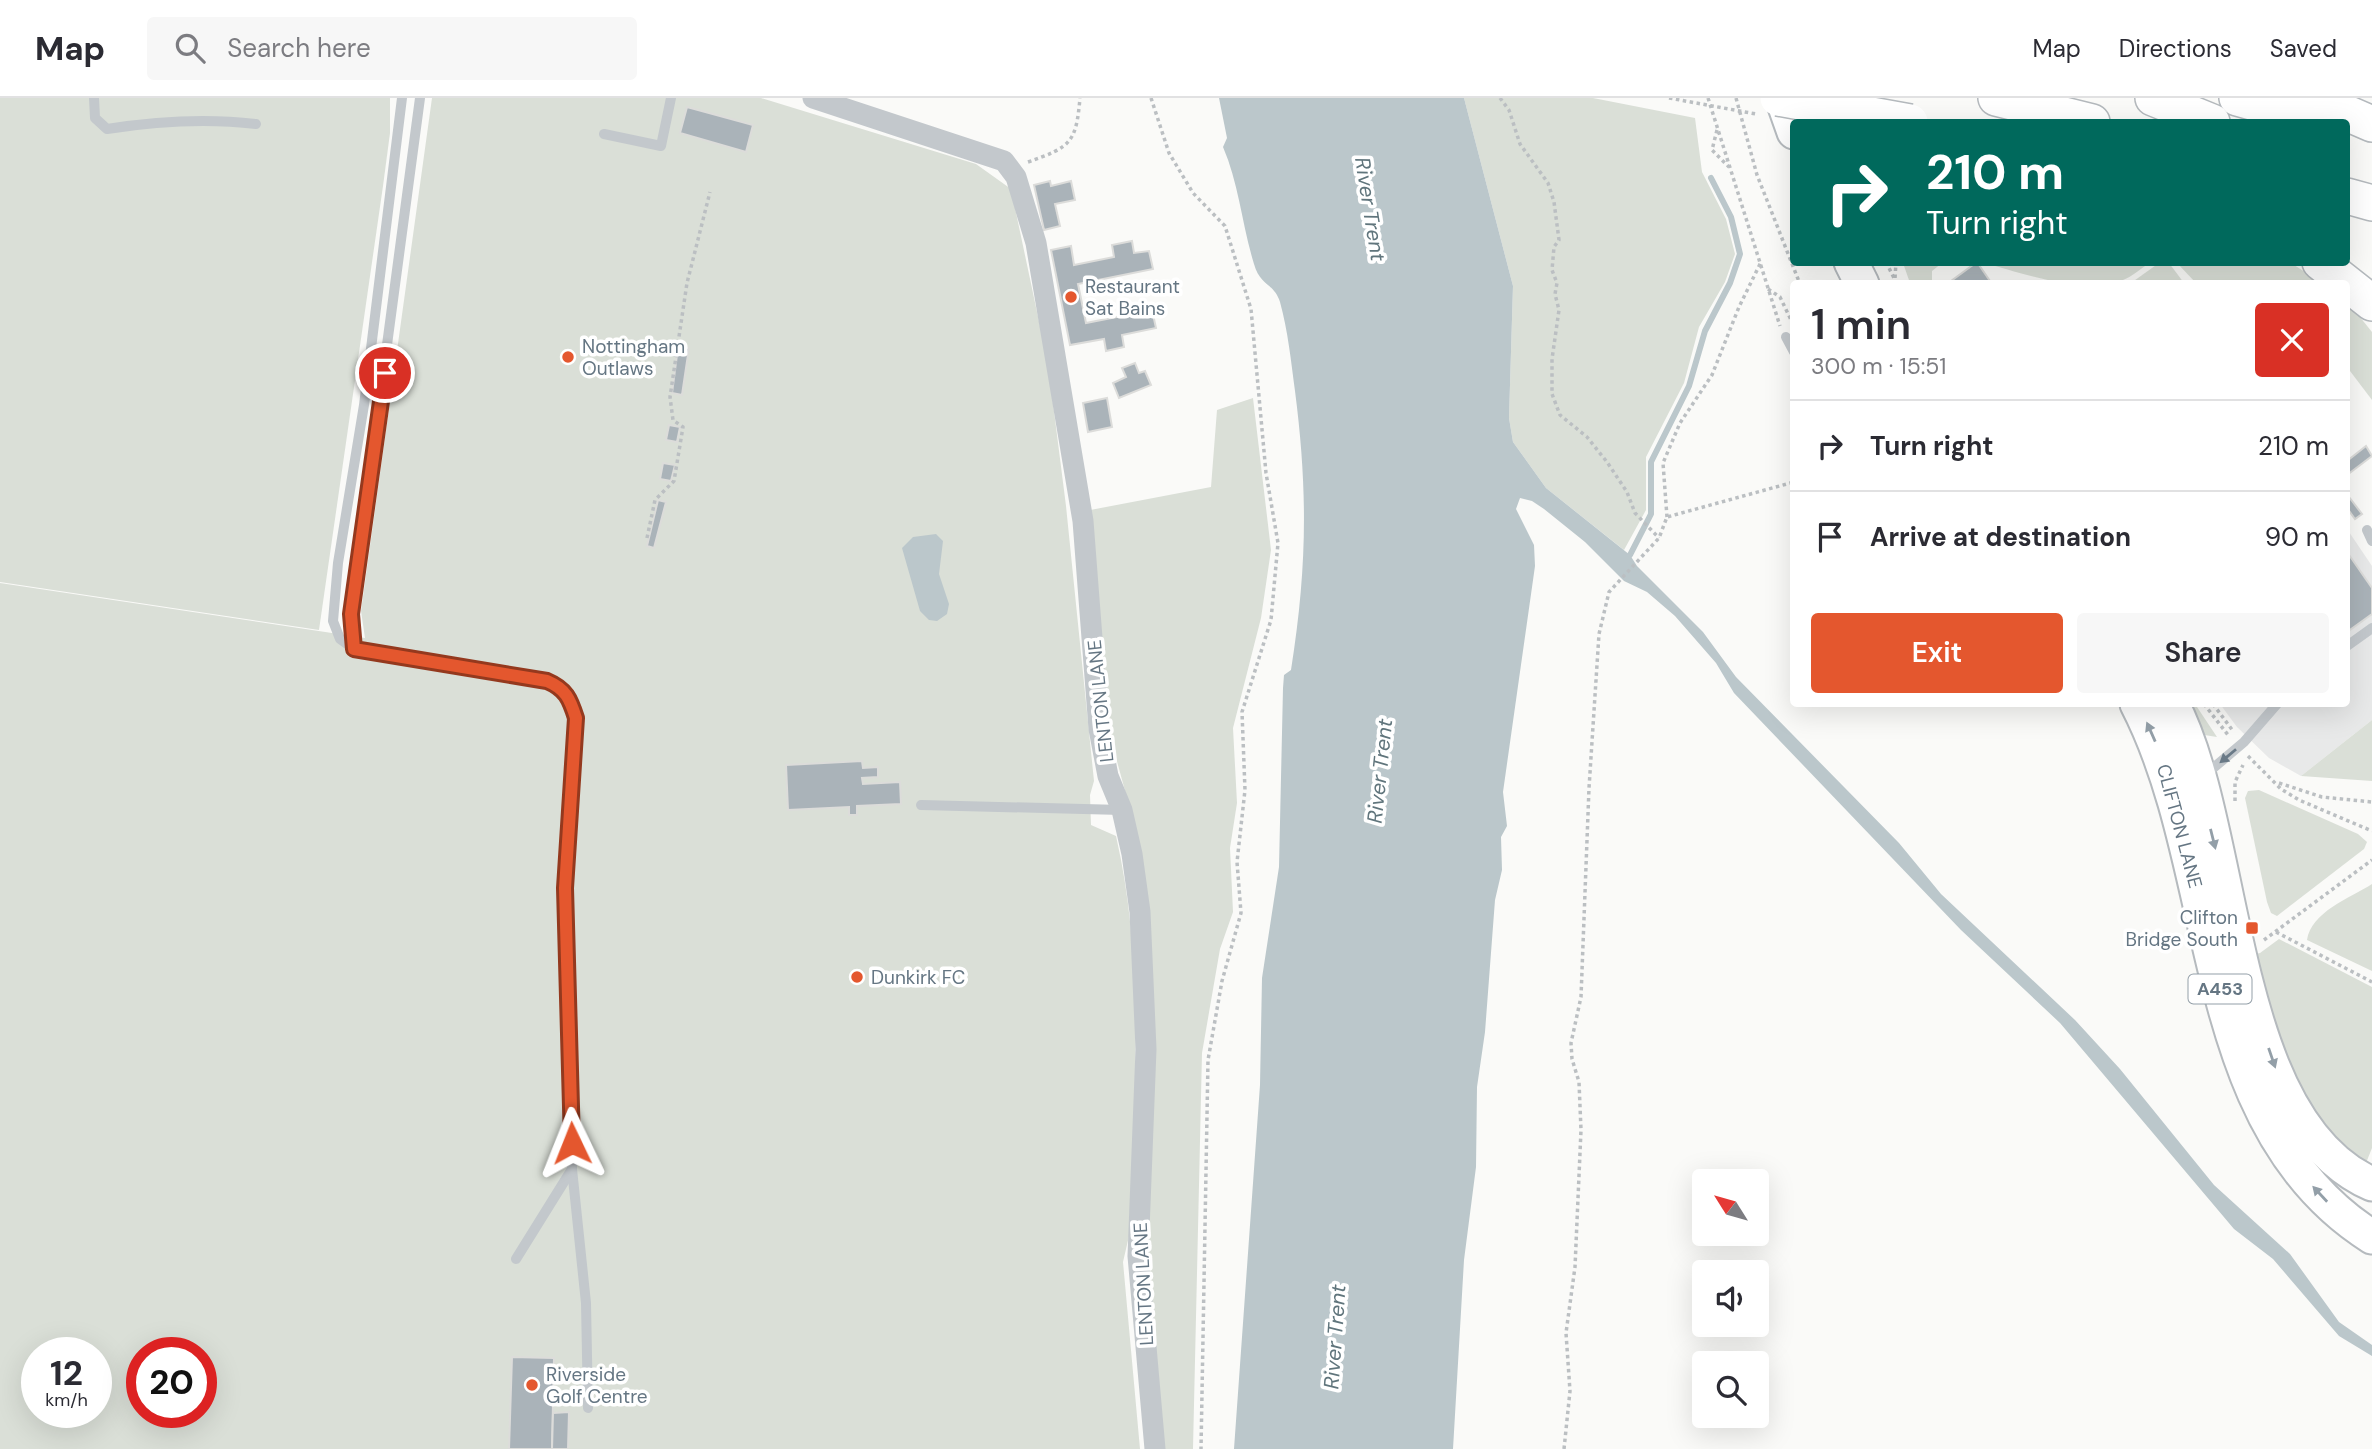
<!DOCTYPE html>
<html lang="en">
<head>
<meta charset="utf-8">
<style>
	body { margin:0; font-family:"DM Sans",sans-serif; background:#f7f7f7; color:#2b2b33; height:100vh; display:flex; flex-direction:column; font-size:26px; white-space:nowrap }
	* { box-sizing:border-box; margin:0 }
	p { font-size:23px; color:#7c7c81 }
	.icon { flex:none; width:38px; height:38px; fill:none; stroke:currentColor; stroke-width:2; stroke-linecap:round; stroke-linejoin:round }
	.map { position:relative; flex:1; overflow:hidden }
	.details { position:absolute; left:1790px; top:182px; width:560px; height:427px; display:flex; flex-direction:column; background:#fff; border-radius:7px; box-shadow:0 7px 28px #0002 }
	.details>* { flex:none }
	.guide { position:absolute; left:1790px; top:21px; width:560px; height:147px; border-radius:7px; box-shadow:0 7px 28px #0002; background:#00695c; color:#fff; overflow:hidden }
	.needle { width:46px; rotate:307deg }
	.fabs { position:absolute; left:1692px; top:1071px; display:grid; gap:14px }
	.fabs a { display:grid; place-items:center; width:77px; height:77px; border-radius:7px; background:#fff; box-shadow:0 7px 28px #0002; font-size:35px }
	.speed { position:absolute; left:21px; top:1239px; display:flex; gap:14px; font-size:35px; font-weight:700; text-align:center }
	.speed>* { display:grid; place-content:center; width:91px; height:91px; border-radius:50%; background:#fff; box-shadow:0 7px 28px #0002; line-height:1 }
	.speed small { font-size:18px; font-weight:400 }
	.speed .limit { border:10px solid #d22; background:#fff; color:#111 }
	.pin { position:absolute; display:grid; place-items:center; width:60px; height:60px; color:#fff; margin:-30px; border:4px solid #fff; border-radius:50%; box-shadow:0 2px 7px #0007 }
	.me { position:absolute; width:77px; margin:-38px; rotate:358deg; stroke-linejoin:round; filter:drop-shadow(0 0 5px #0008) }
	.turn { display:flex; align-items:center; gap:24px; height:147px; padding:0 21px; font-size:32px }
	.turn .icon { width:91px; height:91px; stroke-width:2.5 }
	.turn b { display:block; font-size:49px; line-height:60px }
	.round { display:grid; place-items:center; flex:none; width:74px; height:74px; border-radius:7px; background:#f7f7f7 }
	.headline { display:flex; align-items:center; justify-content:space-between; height:119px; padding:0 21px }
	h1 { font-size:42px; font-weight:600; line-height:52px }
	.cta { display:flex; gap:14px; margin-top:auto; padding:14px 21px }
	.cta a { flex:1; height:80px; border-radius:7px; background:#e4572e; color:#fff; font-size:28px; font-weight:600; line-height:80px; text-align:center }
	.cta a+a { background:#f7f7f7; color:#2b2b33 }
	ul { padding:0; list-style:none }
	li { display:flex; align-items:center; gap:21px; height:91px; padding:0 21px; border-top:2px solid #e1e1e2 }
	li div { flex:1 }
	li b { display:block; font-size:26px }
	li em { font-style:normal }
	header { display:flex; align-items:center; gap:42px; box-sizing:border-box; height:98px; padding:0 35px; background:#fff; border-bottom:2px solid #e1e1e2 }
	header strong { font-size:33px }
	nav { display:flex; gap:38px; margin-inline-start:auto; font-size:24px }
	.search { width:490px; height:63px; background:#f7f7f7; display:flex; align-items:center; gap:18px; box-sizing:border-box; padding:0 24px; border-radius:7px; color:#7c7c81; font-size:26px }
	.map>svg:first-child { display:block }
	.built { fill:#e8e9e9 }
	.green { fill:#dadfd7; fill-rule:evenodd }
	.water { fill:#bbc7cb }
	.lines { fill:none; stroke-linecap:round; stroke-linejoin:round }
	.stream { stroke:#bbc7cb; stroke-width:6 }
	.building { fill:#aab3b9; stroke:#dcdcda; stroke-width:2 }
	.primary-casing { stroke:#b5babe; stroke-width:37 }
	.trunk-casing { stroke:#b4b9bd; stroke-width:38 }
	.path { stroke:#bbbfc2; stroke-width:3.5; stroke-dasharray:3.5 3.5; stroke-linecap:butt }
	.service { stroke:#c3c8cc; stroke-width:10 }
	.minor { stroke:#c3c8cc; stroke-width:21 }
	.primary { stroke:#fff; stroke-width:33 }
	.trunk { stroke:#fff; stroke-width:35 }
	.trunk-bridge-casing { stroke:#b4b9bd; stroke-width:38; stroke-linecap:butt }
	.path-bridge { stroke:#bbbfc2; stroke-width:3.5; stroke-dasharray:3.5 3.5; stroke-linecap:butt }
	.trunk-bridge { stroke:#fff; stroke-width:35 }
	.oneway { fill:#939fa8 }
	.oneway2 { fill:#6a7a87 }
	.route-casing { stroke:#94391e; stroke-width:18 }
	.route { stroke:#e4572e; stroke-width:12 }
	.poi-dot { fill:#e4572e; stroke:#fff; stroke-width:2.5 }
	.labels { text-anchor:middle; stroke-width:7; stroke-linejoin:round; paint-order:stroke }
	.shield { fill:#fff; stroke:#939fa8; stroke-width:2 }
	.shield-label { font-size:18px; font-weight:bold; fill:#657683 }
	.poi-label { font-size:19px; fill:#657683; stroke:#fff; text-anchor:start }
	.street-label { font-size:19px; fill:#657683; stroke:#fff }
	.water-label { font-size:21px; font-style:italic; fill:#60757c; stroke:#fff }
</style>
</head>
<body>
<header>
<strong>Map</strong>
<div class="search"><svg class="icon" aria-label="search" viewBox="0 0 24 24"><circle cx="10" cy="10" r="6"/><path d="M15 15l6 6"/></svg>Search here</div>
<nav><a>Map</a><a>Directions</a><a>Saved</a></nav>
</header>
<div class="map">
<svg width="2372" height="1351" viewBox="0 0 2372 1351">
	<rect width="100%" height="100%" fill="#fafaf8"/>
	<!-- built -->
	<path class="built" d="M 2347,431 L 2372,468 L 2372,622 L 2301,678 L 2269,660 L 2237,629 L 2220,606 L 2347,606 Z"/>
	<!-- green -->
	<g class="green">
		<path d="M 0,0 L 390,0 L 390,35 L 383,88 L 319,532 L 0,484 Z"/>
		<path d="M 432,0 L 761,0 L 976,66 L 1011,91 L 1048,266 L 1066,408 L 1094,683 L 1090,697 L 1091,727 L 1116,738 C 1146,868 1134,1005 1129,1138 L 1123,1164 L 1140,1351 L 0,1351 L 0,485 L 365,540 L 361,513 ZM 37,1255 L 96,1255 L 96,1314 L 37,1314 ZM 142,1255 L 201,1255 L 201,1314 L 142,1314 Z"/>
		<path d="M 1464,0 L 1593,0 L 1695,20 L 1702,74 L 1726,121 L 1735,156 L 1725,184 L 1699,229 L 1684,285 L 1646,359 L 1646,412 L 1624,452 L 1546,390 L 1513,344 L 1509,320 L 1513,188 Z"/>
		<path d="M 1903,165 L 1903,164 L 1942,165 L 1932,173 L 1932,186 L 1910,185 Z"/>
		<path d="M 1984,165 L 2150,165 C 2141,170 2132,179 2123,182 C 2083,198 2023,175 1984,165 Z"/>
		<path d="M 2159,165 L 2169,165 L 2184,185 L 2131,185 Z"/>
		<path d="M 2177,165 L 2291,165 L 2322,185 L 2196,185 Z"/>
		<path d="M 2347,203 L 2372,234 L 2372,302 L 2347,269 Z"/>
		<path d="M 1253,300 L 1271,452 L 1261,520 L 1233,630 L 1237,705 L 1230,750 L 1233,814 L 1220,851 L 1202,955 L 1193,1351 L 1164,1351 L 1147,1151 L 1127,700 L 1112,645 L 1085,413 L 1211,389 L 1217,312 Z"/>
		<path d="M 2187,606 L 2195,606 L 2217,639 L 2198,636 Z"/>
		<path d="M 2372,622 L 2372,683 L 2301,678 Z"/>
		<path d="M 2259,692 L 2358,736 L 2367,744 L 2364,751 L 2277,818 L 2271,815 L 2267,804 L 2245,700 L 2248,693 Z"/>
		<path d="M 2372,786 L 2372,873 L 2307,842 C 2311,814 2350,800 2372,786 Z"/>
		<path d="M 2279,841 L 2372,889 L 2372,1050 L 2366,1065 L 2327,1039 L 2273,940 L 2250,857 L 2260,855 Z"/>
	</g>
	<!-- water -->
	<g class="water">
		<path d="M 1219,0 L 1464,0 L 1513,188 L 1509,320 L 1513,344 L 1546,390 L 1630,457 L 1637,468 L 1703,534 L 1736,579 L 1899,745 L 1941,796 L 2075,922 L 2120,971 L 2214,1087 L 2290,1156 L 2339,1224 L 2372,1247 L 2372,1258 L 2339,1238 L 2273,1161 L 2234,1131 L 2060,925 L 1961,832 L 1734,595 L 1716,565 L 1675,518 L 1647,494 L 1624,483 L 1585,444 L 1544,411 L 1532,403 L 1520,400 L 1516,411 L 1534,447 L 1535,468 L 1503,694 L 1507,728 L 1501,739 L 1502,772 L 1495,802 L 1485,934 L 1477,989 L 1476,1069 L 1464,1162 L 1453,1351 L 1234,1351 L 1260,987 L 1262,880 L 1279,769 L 1283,590 L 1284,577 L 1291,572 C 1307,471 1308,394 1295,293 C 1291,263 1288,233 1280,204 C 1274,185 1260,188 1254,166 C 1242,127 1239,86 1223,49 L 1227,40 Z"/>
		<path d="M 936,436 L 943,443 L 939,476 L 949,506 L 947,516 L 937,523 L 929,522 L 920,513 L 902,450 L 913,439 Z"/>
	</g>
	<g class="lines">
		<!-- stream -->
		<path class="stream" d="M 1630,457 L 1651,416 L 1651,364 L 1689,288 L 1705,233 L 1730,185 L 1740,156 L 1731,119 L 1711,80"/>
	</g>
	<!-- building -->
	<g class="building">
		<path d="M 687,9 L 753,27 L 746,54 L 680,35 Z"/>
		<path d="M 1050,83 L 1051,88 L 1071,83 L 1075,102 L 1055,106 L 1060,128 L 1044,132 L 1034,87 Z"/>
		<path d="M 1132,143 L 1134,155 L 1149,153 L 1153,171 L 1078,186 L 1086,225 L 1152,212 L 1156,230 L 1122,237 L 1124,249 L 1106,253 L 1104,241 L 1070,247 L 1051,152 L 1071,148 L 1074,167 L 1114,159 L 1112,147 Z"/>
		<path d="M 1977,164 L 1992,186 L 1947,186 Z"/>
		<path d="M 678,249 L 689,250 L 682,297 L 672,295 Z"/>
		<path d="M 1135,265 L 1139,275 L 1145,273 L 1151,287 L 1119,300 L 1113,285 L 1126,279 L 1122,270 Z"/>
		<path d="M 1107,300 L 1112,329 L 1088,334 L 1083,305 Z"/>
		<path d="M 669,327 L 680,329 L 677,344 L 666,342 Z"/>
		<path d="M 2366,348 L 2372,358 L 2347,377 L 2347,363 Z"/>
		<path d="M 663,365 L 675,367 L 671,383 L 660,381 Z"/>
		<path d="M 2349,399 L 2362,416 L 2355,421 L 2347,410 Z"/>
		<path d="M 658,402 L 666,404 L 654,450 L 647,448 Z"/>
		<path d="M 2347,454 L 2372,490 L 2372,516 L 2347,534 Z"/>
		<path d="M 862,663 L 863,670 L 878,669 L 878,679 L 862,680 L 863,686 L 900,684 L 901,706 L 857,708 L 857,717 L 849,717 L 849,709 L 788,712 L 786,667 Z"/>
		<path d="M 512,1259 L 554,1260 L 552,1351 L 509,1351 Z"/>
		<path d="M 569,1314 L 568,1351 L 552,1351 L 553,1315 Z"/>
	</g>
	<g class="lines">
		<!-- primary casing -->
		<g class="primary-casing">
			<g id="primary">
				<path d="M 1782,0 L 1794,34"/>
				<path d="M 1851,164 L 1862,186"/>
				<path d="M 2137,606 C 2224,774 2194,1027 2372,1139"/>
				<path d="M 2172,606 C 2239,733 2226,1022 2372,1086"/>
			</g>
		</g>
		<!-- trunk casing -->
		<g class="trunk-casing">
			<g id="trunk">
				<path d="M 1996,0 L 2092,24"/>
				<path d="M 2153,0 L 2212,24"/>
				<path d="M 2237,0 L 2323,24"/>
				<path d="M 2312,0 L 2372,26"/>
				<path d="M 2347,98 L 2372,105"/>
				<path d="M 2320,164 L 2372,205"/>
			</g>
		</g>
		<!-- path -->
		<g class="path">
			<path d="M 1151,0 L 1169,55 L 1193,95 L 1225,128 L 1251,211 L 1266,375 L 1278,445 L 1271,522 L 1242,614 L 1245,692 L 1237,764 L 1241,815 L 1222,883 L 1208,962 L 1201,1351"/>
			<path d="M 1500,0 L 1509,12 L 1520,46 L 1548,85 L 1554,104 L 1559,142 L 1554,149 L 1552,172 L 1557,185 L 1555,196 L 1559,212 L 1552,261 L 1552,296 L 1560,317 L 1587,339 L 1607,364 L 1627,394 L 1635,415 L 1659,440"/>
			<path d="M 1708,0 L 1780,228"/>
			<path d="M 1736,0 L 1757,77 L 1800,186"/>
			<path d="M 1717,32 L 1712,52 L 1729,69"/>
			<path d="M 1028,64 C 1071,49 1076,45 1080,0"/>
			<path d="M 1886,164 L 1897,186"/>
			<path d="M 1895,180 L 1896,164"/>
			<path d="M 1768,191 L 1780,199 L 1793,226"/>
			<path d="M 1667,419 L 1663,365 L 1680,325 L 1712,277 L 1739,209 L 1761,164"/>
			<path d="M 647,440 L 655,402 L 674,383 L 683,329 L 673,322 L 670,299 L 687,185 L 710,94"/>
			<path d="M 2204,606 L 2228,637"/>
			<path d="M 2213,606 L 2233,633"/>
			<path d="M 2248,658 L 2281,691 L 2299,702 L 2372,733"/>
			<path d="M 2279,685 L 2322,699 L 2372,704"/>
			<path d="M 2235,703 L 2235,684 L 2243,667"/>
			<path d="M 2276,834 L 2372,884"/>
			<path d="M 2264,842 L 2372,762"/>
			<path d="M 1564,1351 L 1570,1293 L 1566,1235 L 1575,1169 L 1581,1032 L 1579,984 L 1572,961 L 1571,945 L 1581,899 L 1589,690 L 1599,536 L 1609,494 L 1659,440 L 1667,419 L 1794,384"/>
		</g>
		<!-- service -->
		<g class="service">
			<path d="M 94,0 L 95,20 L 107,31 C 158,23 205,20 256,26"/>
			<path d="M 402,0 L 364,307 L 338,465 L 333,523 L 340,541 L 354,551 L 547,583 C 566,591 570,601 576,620 L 565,790 L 572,1071 L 516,1161"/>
			<path d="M 604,36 L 661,48 L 671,0"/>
			<path d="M 1786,239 L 1794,254"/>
			<path d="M 2367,432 L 2372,443"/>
			<path d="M 2347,548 L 2372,530"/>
			<path d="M 354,551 L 351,516 L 420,0"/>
			<path d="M 2205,677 L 2244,644 L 2277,606"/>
			<path d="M 921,707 L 1122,712"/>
			<path d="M 572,1071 L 586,1205 L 588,1310"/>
		</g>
		<!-- minor -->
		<path class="minor" d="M 813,0 L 1004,63 L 1016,79 L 1036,145 L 1083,423 L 1099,631 L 1108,678 L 1122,712 L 1132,756 L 1140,814 L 1146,951 L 1138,1158 L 1155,1351"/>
		<!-- primary -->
		<use href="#primary" class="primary"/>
		<!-- trunk -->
		<use href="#trunk" class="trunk"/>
		<!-- trunk-bridge casing -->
		<g class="trunk-bridge-casing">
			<path id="trunk-bridge" d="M 1778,0 L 1910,24"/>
		</g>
		<!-- path-bridge -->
		<path class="path-bridge" d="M 1669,0 L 1756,16"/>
		<!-- trunk-bridge -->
		<use href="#trunk-bridge" class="trunk-bridge"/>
	</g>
	<!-- one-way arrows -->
	<defs><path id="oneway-solid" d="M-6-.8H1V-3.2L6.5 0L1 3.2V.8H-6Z" transform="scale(1.75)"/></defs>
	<g class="oneway">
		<use href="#oneway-solid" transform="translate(2151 634) rotate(-114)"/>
		<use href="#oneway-solid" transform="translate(2213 741) rotate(76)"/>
		<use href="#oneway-solid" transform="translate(2272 960) rotate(71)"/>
		<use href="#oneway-solid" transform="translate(2320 1096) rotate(-133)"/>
	</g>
	<use class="oneway2" href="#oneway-solid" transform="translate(2228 658) rotate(140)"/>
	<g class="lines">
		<!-- route casing -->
		<g class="route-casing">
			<path id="route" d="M 385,275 L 351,516 L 354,551 L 547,583 C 566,591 570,601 576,620 L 565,790 L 572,1045"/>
		</g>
		<!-- route -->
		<use href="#route" class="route"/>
	</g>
	<!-- markers -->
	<g class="poi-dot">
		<circle cx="1071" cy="199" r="7"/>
		<circle cx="568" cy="259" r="7"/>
		<rect x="2245" y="823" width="14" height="14" rx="3.5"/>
		<circle cx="857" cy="879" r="7"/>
		<circle cx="532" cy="1287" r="7"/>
	</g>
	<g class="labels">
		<!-- shield labels -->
		<rect class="shield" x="2188.5" y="876.5" width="63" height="29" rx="5"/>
		<g class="shield-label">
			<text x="2220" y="897">A453</text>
		</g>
		<!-- poi labels -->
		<g class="poi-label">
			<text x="1085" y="195">Restaurant<tspan x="1085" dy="22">Sat Bains</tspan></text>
			<text x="582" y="255">Nottingham<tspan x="582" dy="22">Outlaws</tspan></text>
			<text x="2238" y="826" text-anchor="end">Clifton<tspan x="2238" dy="22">Bridge South</tspan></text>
			<text x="871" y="886">Dunkirk FC</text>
			<text x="546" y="1283">Riverside<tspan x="546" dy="22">Golf Centre</tspan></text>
		</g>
		<!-- street labels -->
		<g class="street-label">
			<text transform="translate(1100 603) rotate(-96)" y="7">LENTON LANE</text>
			<text transform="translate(2180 728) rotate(75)" y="7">CLIFTON LANE</text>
			<text transform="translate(1143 1186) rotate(-93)" y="7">LENTON LANE</text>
		</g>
		<!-- water labels -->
		<g class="water-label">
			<text transform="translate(1370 111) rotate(81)" y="7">River Trent</text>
			<text transform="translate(1380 673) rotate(-84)" y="7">River Trent</text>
			<text transform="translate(1335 1239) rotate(-86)" y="7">River Trent</text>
		</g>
	</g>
</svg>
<div class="fabs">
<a><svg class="needle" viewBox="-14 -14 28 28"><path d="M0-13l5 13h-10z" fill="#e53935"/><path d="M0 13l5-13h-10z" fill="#7c7c81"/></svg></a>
<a><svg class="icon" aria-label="sound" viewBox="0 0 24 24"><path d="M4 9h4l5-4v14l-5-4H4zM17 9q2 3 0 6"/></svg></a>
<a><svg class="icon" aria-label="search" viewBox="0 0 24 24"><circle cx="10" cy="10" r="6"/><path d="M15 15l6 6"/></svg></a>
</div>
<div class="speed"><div>12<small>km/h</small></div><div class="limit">20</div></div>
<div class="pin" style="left:385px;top:275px;background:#d93025"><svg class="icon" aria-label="arrive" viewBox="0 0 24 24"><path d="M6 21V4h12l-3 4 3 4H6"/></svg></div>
<svg class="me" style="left:572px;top:1045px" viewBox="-20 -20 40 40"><path d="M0-17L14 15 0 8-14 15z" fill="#e4572e" stroke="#fff" stroke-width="4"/></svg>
<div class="guide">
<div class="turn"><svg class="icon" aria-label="right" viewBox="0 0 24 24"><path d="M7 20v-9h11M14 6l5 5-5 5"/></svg><div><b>210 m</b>Turn right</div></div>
</div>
<section class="details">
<div class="headline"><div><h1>1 min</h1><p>300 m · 15:51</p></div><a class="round" style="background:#d93025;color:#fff"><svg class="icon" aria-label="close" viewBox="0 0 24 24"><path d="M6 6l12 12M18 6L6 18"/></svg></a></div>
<ul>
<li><svg class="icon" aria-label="right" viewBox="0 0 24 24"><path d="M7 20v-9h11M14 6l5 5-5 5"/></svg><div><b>Turn right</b></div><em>210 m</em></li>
<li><svg class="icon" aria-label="arrive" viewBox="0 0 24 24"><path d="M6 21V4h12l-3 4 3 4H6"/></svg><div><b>Arrive at destination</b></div><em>90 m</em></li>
</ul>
<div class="cta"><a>Exit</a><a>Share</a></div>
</section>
</div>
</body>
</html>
